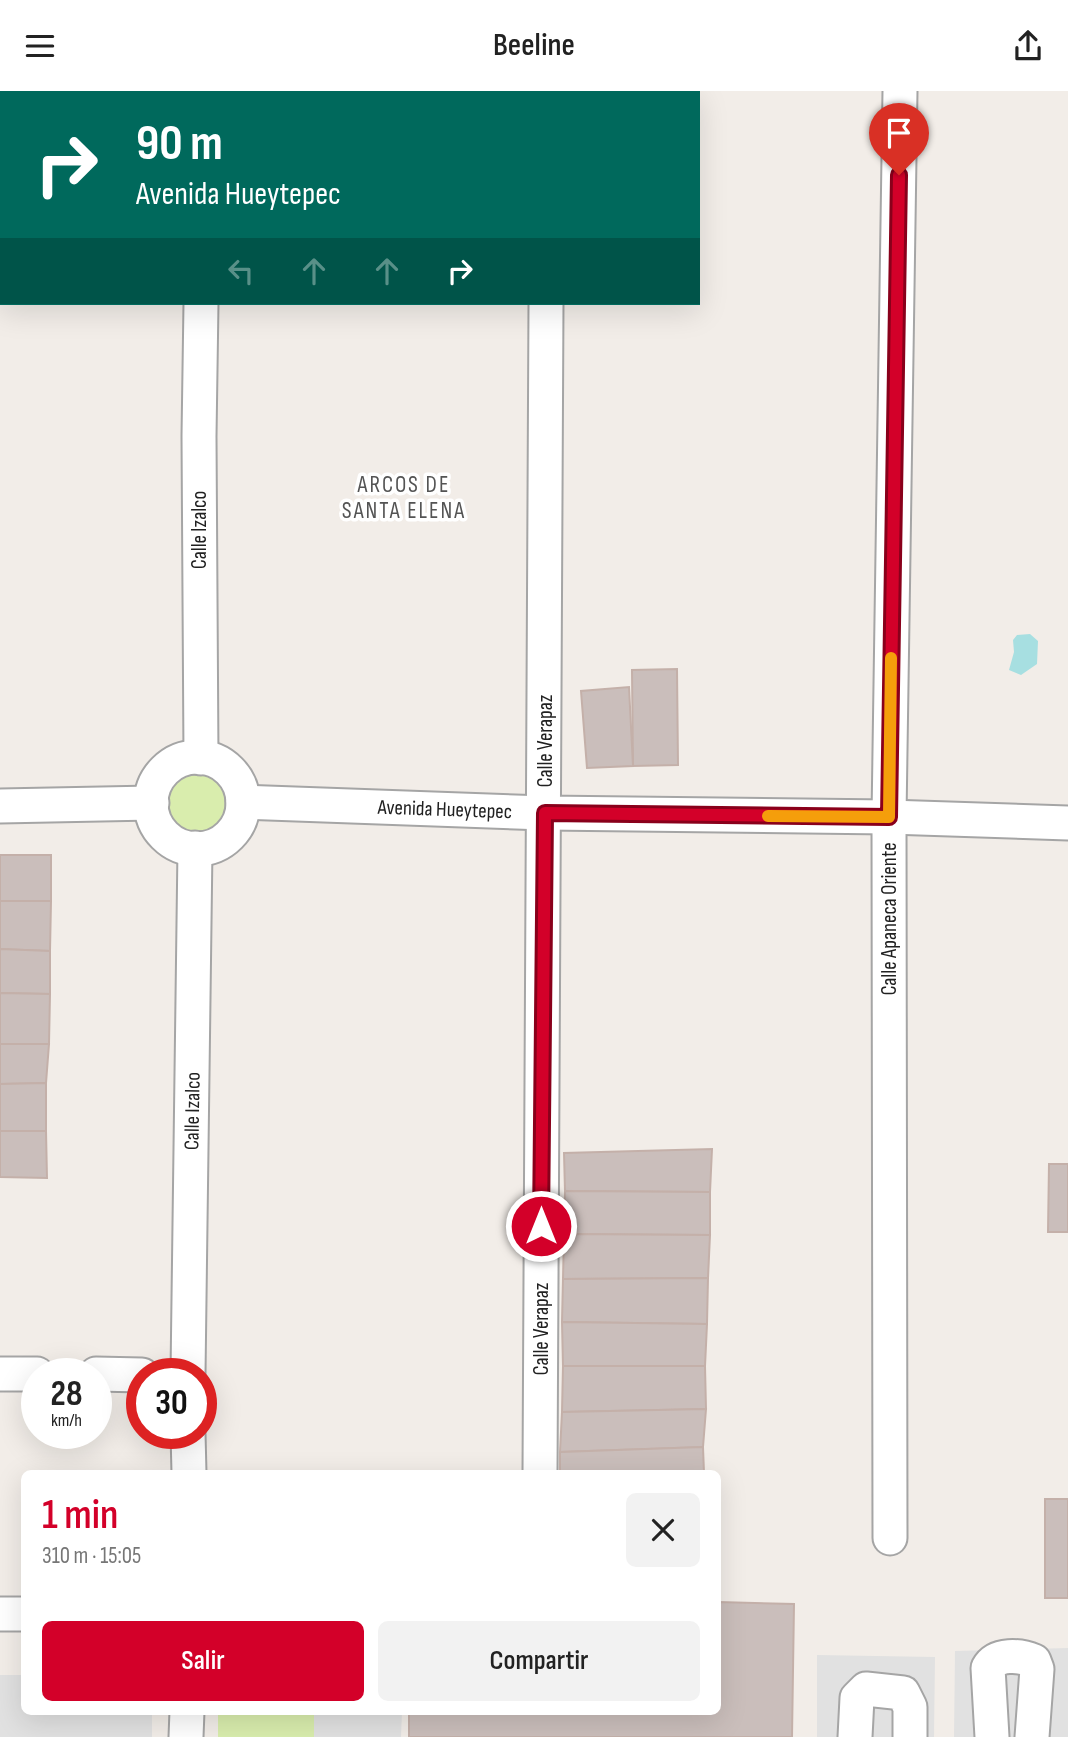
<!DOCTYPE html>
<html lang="es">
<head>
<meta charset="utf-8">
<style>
	body { margin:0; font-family:"Sofia Sans Condensed",sans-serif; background:#f2f2f2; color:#222; height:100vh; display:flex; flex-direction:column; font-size:26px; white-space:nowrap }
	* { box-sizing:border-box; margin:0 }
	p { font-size:23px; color:#767676 }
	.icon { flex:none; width:38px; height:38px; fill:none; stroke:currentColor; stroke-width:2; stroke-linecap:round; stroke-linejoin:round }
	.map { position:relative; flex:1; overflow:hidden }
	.details { position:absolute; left:21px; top:1379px; width:700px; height:245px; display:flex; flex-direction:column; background:#fff; border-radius:10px; box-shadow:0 7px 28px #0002 }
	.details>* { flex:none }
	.hud { position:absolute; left:0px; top:0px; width:700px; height:214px; box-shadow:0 7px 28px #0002; background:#00695c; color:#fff; overflow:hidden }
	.speed { position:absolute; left:21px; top:1267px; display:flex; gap:14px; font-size:35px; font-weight:700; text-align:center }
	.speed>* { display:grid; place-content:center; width:91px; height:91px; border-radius:50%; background:#fff; box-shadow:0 7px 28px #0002; line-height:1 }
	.speed small { font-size:18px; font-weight:400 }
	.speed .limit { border:10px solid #d22; background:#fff; color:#111 }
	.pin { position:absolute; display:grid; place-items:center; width:60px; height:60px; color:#fff; margin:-72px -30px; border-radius:50% 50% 50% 0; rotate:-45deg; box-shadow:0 0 7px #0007 }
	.pin .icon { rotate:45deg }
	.me { position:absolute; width:77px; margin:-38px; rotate:0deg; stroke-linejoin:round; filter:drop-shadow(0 0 5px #0008) }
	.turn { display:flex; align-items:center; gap:24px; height:147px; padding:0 21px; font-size:32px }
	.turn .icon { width:91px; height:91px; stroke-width:2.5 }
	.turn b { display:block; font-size:49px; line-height:60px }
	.lanes { display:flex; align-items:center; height:66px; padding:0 21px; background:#0003; justify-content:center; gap:35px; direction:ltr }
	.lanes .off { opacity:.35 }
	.round { display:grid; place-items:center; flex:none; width:74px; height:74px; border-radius:10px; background:#f2f2f2 }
	.headline { display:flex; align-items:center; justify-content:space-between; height:119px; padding:0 21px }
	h1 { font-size:42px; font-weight:600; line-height:52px; color:#d30029 }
	.cta { display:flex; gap:14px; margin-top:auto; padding:14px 21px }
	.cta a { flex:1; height:80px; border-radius:10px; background:#d30029; color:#fff; font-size:28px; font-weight:600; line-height:80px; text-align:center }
	.cta a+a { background:#f2f2f2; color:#222 }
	header { display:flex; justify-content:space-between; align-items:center; height:91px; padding:0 21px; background:#fff; font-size:32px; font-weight:600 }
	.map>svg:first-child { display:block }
	.grass { fill:#d9edad }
	.parking { fill:#e1e1e1 }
	.water { fill:#a7dfe1 }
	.building { fill:#cabebb; stroke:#c4b0a9; stroke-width:2 }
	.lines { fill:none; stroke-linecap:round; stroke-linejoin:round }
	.minor-casing { stroke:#a5a5a5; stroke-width:37 }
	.minor { stroke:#fff; stroke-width:33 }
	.route-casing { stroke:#89001b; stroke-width:18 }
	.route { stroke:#d30029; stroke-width:12 }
	.slow { stroke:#f59e0b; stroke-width:12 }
	.labels { text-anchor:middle; stroke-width:7; stroke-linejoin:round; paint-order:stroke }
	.street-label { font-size:21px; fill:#212121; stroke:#fff }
	.neighbourhood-label { font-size:23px; letter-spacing:2px; fill:#545454; stroke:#fff }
</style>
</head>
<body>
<header><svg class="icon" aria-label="menu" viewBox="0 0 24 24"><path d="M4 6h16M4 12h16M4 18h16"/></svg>Beeline<svg class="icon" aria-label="share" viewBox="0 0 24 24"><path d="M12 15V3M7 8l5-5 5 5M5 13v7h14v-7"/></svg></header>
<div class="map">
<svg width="1068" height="1646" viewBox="0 0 1068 1646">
	<rect width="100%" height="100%" fill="#f2ede8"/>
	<!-- grass -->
	<g class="grass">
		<circle cx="196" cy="712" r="34"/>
		<rect x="218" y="1621" width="96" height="25"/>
	</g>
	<!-- parking -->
	<g class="parking">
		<path d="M 1068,1557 L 1068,1646 L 954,1646 L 955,1560 Z"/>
		<path d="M 817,1564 L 935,1566 L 934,1646 L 817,1646 Z"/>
		<path d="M 0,1584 L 24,1584 L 24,1620 L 152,1621 L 152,1646 L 0,1646 Z"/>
		<path d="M 314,1621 L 402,1621 L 401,1646 L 314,1646 Z"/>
	</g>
	<!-- water -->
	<path class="water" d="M 1030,543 L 1038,550 L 1037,573 L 1021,584 L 1009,579 L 1014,561 L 1013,549 L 1017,544 Z"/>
	<!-- building -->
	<g class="building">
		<path d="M 677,578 L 678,674 L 633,675 L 632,579 Z"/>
		<path d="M 629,596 L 633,675 L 587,677 L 581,600 Z"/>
		<rect x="0" y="764" width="51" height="46"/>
		<path d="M 0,810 L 51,810 L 50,860 L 0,858 Z"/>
		<path d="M 0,858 L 50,860 L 50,903 L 0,902 Z"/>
		<path d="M 0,902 L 50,903 L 49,953 L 0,953 Z"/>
		<path d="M 0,953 L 49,953 L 46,992 L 0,993 Z"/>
		<path d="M 46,992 L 46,1040 L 0,1040 L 0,993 Z"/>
		<path d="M 0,1040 L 46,1040 L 47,1087 L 0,1086 Z"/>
		<path d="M 712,1058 L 710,1101 L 565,1100 L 564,1062 Z"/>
		<path d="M 1049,1073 L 1068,1073 L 1068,1141 L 1048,1141 Z"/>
		<path d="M 565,1100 L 710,1101 L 710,1144 L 564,1143 Z"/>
		<path d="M 564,1143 L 710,1144 L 708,1187 L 563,1188 Z"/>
		<path d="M 708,1187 L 707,1233 L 562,1231 L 563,1188 Z"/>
		<path d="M 562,1231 L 707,1233 L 705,1275 L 563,1275 Z"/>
		<path d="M 563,1275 L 705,1275 L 706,1318 L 562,1321 Z"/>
		<path d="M 706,1318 L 703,1356 L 560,1361 L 562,1321 Z"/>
		<path d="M 703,1356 L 704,1382 L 560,1382 L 560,1361 Z"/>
		<rect x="1045" y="1408" width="23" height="99"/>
		<path d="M 718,1511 L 794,1513 L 792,1646 L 409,1646 L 409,1620 L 718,1620 Z"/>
	</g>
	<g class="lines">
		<!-- minor casing -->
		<g class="minor-casing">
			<g id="minor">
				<path d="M 204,2 L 204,0"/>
				<path d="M 547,2 L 547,0"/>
				<path d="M 201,212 L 199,345 L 201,667"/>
				<circle cx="197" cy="712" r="46"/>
				<path d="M 243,711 L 545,722 L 889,726 L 1068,732"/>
				<path d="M 0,715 L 152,712"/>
				<path d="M 0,1283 L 37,1283"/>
				<path d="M 96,1283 L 142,1284"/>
				<path d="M 188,1283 L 195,757"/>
				<path d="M 188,1342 L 189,1382"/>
				<path d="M 540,1382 L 546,212"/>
				<path d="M 890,1447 L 889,726 L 900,0"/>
				<path d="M 0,1523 L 24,1523"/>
				<path d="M 186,1646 L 187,1620"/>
				<path d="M 855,1646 L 857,1607 L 866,1598 L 903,1602 L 910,1616 L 910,1646"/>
				<path d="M 992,1646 L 988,1577 C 996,1562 1020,1564 1034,1570 L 1037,1578 L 1032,1646"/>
			</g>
		</g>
		<!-- minor -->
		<use href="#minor" class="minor"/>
	</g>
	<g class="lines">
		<!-- route casing -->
		<g class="route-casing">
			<path id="route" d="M 541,1135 L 545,722 L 889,726 L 899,84"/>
		</g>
		<!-- route -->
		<use href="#route" class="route"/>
		<!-- slow -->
		<path class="slow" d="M 768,725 L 889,726 L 891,567"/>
	</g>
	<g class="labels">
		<!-- street labels -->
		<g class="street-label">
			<text transform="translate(199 439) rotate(-90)" y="7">Calle Izalco</text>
			<text transform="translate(545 650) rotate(-90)" y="7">Calle Verapaz</text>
			<text transform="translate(445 718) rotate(2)" y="7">Avenida Hueytepec</text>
			<text transform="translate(889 828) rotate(-90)" y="7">Calle Apaneca Oriente</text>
			<text transform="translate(192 1020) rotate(-89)" y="7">Calle Izalco</text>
			<text transform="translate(541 1238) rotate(-90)" y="7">Calle Verapaz</text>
		</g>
		<!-- neighbourhood labels -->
		<g class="neighbourhood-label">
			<text x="404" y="401">ARCOS DE<tspan x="404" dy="26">SANTA ELENA</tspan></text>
		</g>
	</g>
</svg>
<div class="speed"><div>28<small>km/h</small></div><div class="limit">30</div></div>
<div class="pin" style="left:899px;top:84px;background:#d93025"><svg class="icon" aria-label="arrive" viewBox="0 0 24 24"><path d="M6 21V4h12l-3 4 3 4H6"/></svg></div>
<svg class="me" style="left:541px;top:1135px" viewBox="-20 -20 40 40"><circle r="17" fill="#d30029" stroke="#fff" stroke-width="3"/><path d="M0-11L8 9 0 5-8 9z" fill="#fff"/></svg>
<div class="hud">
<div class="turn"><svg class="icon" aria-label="right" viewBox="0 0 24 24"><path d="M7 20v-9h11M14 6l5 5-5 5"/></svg><div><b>90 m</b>Avenida Hueytepec</div></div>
<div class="lanes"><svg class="icon off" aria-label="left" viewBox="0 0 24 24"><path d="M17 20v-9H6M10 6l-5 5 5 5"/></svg><svg class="icon off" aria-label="ahead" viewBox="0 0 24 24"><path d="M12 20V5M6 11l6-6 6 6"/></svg><svg class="icon off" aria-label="ahead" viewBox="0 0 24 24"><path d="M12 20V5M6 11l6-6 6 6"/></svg><svg class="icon" aria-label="right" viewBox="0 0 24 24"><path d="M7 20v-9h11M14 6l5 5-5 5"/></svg></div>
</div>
<section class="details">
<div class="headline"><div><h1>1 min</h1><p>310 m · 15:05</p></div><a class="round"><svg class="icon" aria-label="close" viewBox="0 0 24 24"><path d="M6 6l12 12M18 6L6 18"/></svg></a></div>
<div class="cta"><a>Salir</a><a>Compartir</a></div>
</section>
</div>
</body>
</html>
